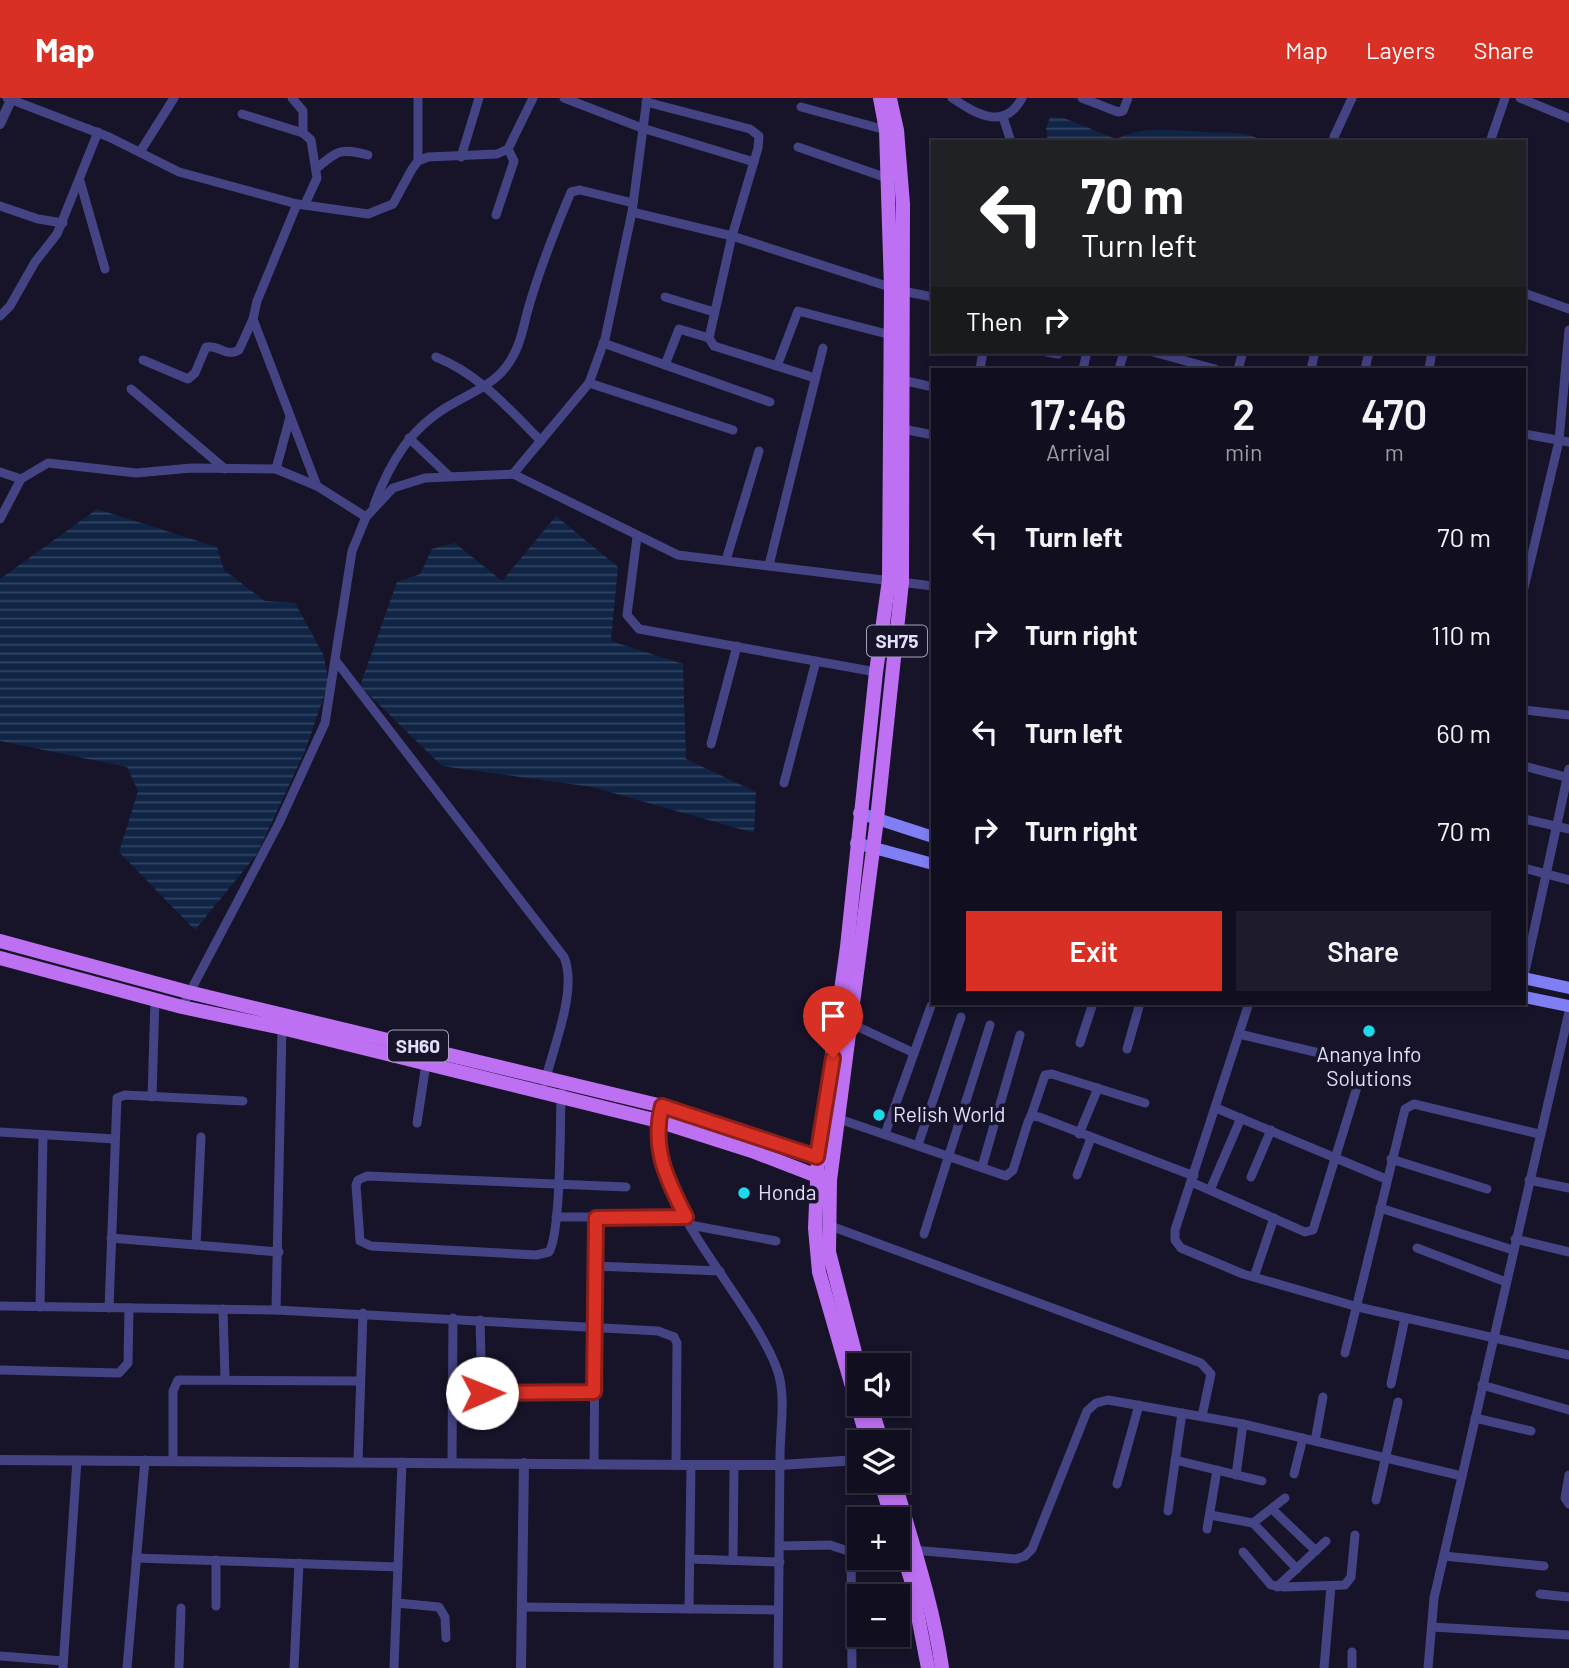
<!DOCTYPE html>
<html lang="en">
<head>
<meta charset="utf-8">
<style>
	body { margin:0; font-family:Barlow,sans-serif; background:#1e1c2c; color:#f1f3f6; height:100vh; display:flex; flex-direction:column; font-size:26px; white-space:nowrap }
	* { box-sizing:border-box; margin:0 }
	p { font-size:23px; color:#9c9ca4 }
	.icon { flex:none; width:38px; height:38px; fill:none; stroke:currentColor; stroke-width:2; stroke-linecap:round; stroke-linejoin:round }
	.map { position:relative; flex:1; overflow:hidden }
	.drawer { position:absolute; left:931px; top:270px; width:595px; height:637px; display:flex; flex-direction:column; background:#110e1f; border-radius:0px; box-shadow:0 4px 10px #0003,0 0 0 2px #302e3d }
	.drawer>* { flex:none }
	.hud { position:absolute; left:931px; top:42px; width:595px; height:214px; border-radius:0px; box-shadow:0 4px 10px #0003,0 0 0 2px #302e3d; background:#202124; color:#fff; overflow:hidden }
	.controls { position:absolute; left:847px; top:1255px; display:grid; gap:14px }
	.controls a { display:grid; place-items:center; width:63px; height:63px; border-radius:0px; background:#110e1f; box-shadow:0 4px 10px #0003,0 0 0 2px #302e3d; font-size:35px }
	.pin { position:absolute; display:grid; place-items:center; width:60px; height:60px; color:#fff; margin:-72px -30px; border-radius:50% 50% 50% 0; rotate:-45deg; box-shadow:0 0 7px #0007 }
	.pin .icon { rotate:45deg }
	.me { position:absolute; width:77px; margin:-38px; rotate:89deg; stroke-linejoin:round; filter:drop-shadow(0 0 5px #0008) }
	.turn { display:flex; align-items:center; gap:24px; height:147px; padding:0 35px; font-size:32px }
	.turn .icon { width:91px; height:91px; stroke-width:2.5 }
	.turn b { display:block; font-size:49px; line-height:60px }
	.then { display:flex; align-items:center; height:66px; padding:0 35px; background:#0003; gap:14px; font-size:26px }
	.eta { display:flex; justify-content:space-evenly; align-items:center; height:119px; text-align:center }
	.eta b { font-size:42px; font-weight:600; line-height:49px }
	.primary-button { display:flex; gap:14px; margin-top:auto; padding:14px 35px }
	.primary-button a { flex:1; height:80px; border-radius:0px; background:#d93025; color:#fff; font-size:28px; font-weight:600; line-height:80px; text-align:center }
	.primary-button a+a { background:#1e1c2c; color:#f1f3f6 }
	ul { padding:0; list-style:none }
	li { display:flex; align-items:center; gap:21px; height:98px; padding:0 35px }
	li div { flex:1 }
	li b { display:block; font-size:26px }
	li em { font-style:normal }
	header { display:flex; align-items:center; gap:42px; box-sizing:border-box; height:98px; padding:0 35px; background:#d93025; color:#fff }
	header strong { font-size:33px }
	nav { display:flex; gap:38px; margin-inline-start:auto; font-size:24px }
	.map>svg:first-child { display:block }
	.water { fill:url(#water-rules) }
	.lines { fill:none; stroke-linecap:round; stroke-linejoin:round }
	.minor { stroke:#444384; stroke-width:9 }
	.tertiary { stroke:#444384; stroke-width:10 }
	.secondary { stroke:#7f7ff3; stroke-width:12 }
	.primary { stroke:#be70f2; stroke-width:14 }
	.route-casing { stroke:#8d1f18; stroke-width:18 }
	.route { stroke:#d93025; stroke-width:12 }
	.poi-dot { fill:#1ddaea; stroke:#171329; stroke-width:2.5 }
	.labels { text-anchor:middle; stroke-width:7; stroke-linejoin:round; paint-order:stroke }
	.shield { fill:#171329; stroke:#a4a2bd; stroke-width:2 }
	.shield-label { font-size:19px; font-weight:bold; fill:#e1dffc }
	.poi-label { font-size:21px; fill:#e1dffc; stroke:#171329; text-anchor:start }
</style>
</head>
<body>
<header>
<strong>Map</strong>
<nav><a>Map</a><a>Layers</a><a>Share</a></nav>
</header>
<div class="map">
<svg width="1569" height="1570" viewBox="0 0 1569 1570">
	<defs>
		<pattern id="water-rules" width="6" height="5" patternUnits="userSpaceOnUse" patternTransform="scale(1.75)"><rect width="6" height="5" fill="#102545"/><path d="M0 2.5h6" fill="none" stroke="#324461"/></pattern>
	</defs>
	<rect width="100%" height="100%" fill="#171329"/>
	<!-- water -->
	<g class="water">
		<path d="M 1050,19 L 1064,20 L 1116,41 C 1147,27 1171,33 1203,34 C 1234,36 1237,31 1268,44 L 1048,44 L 1046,31 Z"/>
		<path d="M 97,411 L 217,449 L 224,472 L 265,503 L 295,505 L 323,556 L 329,584 L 305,653 L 257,756 L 195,832 L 119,754 L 138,693 L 127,669 L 0,643 L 0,481 Z"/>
		<path d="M 556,418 L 618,469 L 611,543 L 683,566 L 686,661 L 756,694 L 754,735 L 592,689 L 442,668 L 360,588 L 397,484 L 420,476 L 432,451 L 455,445 L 502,483 Z"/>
	</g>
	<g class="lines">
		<!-- minor -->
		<g class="minor">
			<path d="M 7,0 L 109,39 L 179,74 L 297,106 L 368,116 L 393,106 L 412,71 L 418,63 L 428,59 L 497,56 L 508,51 L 533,0"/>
			<path d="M 292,0 L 303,13 L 303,35"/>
			<path d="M 418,0 L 418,63"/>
			<path d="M 564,0 L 642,30 L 754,64"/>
			<path d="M 952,0 C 975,15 1004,34 1022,0"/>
			<path d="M 1082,0 L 1118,14 L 1123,13 L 1128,0"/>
			<path d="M 1520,0 L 1569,20"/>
			<path d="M 646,4 L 750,31 L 759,38 L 758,50 L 732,138 L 709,240 L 714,248 L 815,280"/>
			<path d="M 801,9 L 886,32"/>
			<path d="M 242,16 L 303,35 L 311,42 L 317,80 L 305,106"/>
			<path d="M 1003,19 L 1011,44"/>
			<path d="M 1334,39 L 1352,0"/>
			<path d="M 1490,44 L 1505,0"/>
			<path d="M 798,49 L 887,80"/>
			<path d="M 140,54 L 174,0"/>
			<path d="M 461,59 L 479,0"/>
			<path d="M 317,70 C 338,52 341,50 368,57"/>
			<path d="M 80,83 L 105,171"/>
			<path d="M 297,106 L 257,203 L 253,221 L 317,388"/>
			<path d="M 0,108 L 38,121 L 63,125"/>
			<path d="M 632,114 L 732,138 L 902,193 L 933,199"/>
			<path d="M 496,117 L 514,63 L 508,51"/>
			<path d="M 1524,195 L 1569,211"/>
			<path d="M 665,199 L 714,214"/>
			<path d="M 0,218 L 10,208 L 35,164 L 57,136 L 98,34"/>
			<path d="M 603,245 L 770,304"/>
			<path d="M 1046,254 L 1058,256"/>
			<path d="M 1153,254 L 1215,271"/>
			<path d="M 436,259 C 479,276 509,311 541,343"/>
			<path d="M 143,262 L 188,281 L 195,275 L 206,249 C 218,246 227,260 239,252 L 253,221"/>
			<path d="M 665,267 L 679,231 L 709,240"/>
			<path d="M 777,268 L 798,213 L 891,237"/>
			<path d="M 980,271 L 983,254"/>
			<path d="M 1083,271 L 1087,254"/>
			<path d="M 1119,271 L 1124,254"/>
			<path d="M 1238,271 L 1243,254"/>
			<path d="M 1311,271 L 1315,254"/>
			<path d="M 1365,271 L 1369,254"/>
			<path d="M 1429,271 L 1432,254"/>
			<path d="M 902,282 L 933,289"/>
			<path d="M 589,285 L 733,332"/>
			<path d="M 131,291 L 225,371"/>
			<path d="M 903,331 L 933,337"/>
			<path d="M 1524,336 L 1569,344"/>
			<path d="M 409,340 L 449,378"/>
			<path d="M 276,371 L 290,319"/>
			<path d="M 0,374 L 21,381"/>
			<path d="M 513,376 L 589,285 L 605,241 L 632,114 L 647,0"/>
			<path d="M 374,407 C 390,364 411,328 454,305 C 473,294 492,287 506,269 C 519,252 522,235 527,215 C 538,175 555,132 571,94 L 580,92 L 633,105"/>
			<path d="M 0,421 L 21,381 L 48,365 L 136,375 L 192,370 L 276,371 L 317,388 L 366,419"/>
			<path d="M 637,439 L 627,517 L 639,531 L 876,574"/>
			<path d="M 726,462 L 759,353"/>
			<path d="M 769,467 L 823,250"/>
			<path d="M 1524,490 L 1559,343 L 1569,232"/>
			<path d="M 336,563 L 564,859 C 578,892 553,949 545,984"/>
			<path d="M 1524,612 L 1569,617"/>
			<path d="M 711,646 L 737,548"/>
			<path d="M 1524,668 L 1569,680"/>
			<path d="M 784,685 L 816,563"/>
			<path d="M 1524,721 L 1569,731"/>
			<path d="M 1524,770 L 1569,782"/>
			<path d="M 1524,878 L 1569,671"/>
			<path d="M 1249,905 L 1175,1132 L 1175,1142 L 1181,1150 L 1243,1176 L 1358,1209 L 1569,1257"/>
			<path d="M 182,909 L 279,725 L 325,625 L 352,453 L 366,419 L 393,390 L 425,380 L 513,376 L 678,457 L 933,488"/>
			<path d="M 852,926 L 914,955"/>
			<path d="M 1239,936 L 1332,958"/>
			<path d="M 1080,945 L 1093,905"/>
			<path d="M 1127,951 L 1140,905"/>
			<path d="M 562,995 L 561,999 C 560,1029 561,1134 549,1154 L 536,1157 L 371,1148 L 360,1143 L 356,1087 L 358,1082 L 367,1078 L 626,1089"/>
			<path d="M 152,999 L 155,902"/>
			<path d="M 1216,1010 L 1386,1081"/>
			<path d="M 1031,1018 L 1045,977 L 1052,976 L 1145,1005"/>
			<path d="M 659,1019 C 642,1099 753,1200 778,1274 C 786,1299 780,1332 780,1358 C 780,1429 778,1499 778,1570"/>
			<path d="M 839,1021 L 1006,1078 L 1013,1072 L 1028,1024 L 1031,1018 L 1039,1019 L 1194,1078"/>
			<path d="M 417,1025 L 426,966"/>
			<path d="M 0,1034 L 115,1041"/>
			<path d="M 885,1036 L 931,908"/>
			<path d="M 1079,1036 L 1098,990"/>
			<path d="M 918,1047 L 961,919"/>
			<path d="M 1391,1061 L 1487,1091"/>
			<path d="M 982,1069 L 1020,937"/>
			<path d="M 1077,1077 L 1091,1040"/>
			<path d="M 1251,1079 L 1271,1032"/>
			<path d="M 1529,1082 L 1569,1090"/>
			<path d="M 1191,1084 L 1305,1134 L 1313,1132 L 1358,986"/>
			<path d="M 1210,1092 L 1241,1020"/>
			<path d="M 1380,1110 L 1513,1152"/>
			<path d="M 556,1119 L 686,1119"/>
			<path d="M 690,1127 L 776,1143"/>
			<path d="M 828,1127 L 1201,1265 L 1211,1276 L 1202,1318"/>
			<path d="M 924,1136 L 990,927"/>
			<path d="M 111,1140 L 279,1154"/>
			<path d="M 1515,1141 L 1569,1154"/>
			<path d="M 196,1147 L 201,1039"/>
			<path d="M 1417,1150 L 1506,1184"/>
			<path d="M 595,1168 L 720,1173"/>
			<path d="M 1254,1179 L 1274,1120"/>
			<path d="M 0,1208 L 276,1212 L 658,1233 L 674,1239 L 677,1245 L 676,1367"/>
			<path d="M 40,1209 L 43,1037"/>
			<path d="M 109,1210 L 117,1000 L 125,997 L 243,1003"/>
			<path d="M 223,1211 L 225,1281"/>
			<path d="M 276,1212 L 282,930"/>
			<path d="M 480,1222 L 482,1295"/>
			<path d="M 1345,1255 L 1405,1011 L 1414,1006 L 1539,1036"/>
			<path d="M 0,1272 L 119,1275 L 128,1265 L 129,1210"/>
			<path d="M 1391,1286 L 1405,1220"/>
			<path d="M 1482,1287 L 1569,1312"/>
			<path d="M 452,1296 L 594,1294"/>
			<path d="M 1475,1320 L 1531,1333"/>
			<path d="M 1315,1343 L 1323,1299"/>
			<path d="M 173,1362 L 173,1293 L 178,1282 L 360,1283"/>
			<path d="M 1175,1362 L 1262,1383"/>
			<path d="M 358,1363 L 363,1215"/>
			<path d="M 452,1364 L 453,1220"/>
			<path d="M 594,1366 L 596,1120"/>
			<path d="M 1294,1376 L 1303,1340"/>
			<path d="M 1236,1377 L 1243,1326"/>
			<path d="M 1569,1377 L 1565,1400 L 1569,1406"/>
			<path d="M 1117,1386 L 1139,1307"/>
			<path d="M 1376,1402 L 1398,1304"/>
			<path d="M 1272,1411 L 1316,1453"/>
			<path d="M 1168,1413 L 1182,1315"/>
			<path d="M 1210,1417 L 1253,1425 L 1285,1400"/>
			<path d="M 1253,1425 L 1297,1471"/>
			<path d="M 1207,1431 L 1217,1372"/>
			<path d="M 779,1448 L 830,1447 L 851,1454 L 852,1570"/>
			<path d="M 913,1452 L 1016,1461 L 1025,1458 L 1032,1451 L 1087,1313 L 1096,1305 L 1108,1302 L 1243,1326 L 1462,1378"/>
			<path d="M 1243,1454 L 1271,1487 L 1284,1489 L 1345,1487 L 1351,1479 L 1355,1437"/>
			<path d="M 1444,1458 L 1544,1468"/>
			<path d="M 136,1460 L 398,1469"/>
			<path d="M 690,1461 L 780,1464"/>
			<path d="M 733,1462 L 734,1367"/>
			<path d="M 1277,1489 L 1326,1443"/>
			<path d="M 1540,1496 L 1569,1499"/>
			<path d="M 397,1505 L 439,1509 L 445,1519 L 446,1540"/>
			<path d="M 216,1508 L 216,1462"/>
			<path d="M 522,1509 L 778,1512"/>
			<path d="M 689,1511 L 691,1367"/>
			<path d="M 1432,1529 L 1569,1537"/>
			<path d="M 0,1558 L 63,1563"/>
			<path d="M 63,1570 L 77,1362"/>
			<path d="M 127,1570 L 145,1362"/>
			<path d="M 179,1570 L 181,1510"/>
			<path d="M 294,1570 L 299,1465"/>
			<path d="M 394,1570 L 402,1364"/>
			<path d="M 1324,1570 L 1331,1488"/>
			<path d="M 1352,1570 L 1352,1554"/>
			<path d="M 1428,1570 L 1434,1500 L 1569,914"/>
		</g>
		<!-- tertiary -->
		<g class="tertiary">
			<path d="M 0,26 L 12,0"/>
			<path d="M 0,1362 L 691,1367 L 780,1367 L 859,1362"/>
			<path d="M 521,1570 L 524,1365"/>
		</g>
		<!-- secondary -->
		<g class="secondary">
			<path d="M 859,715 L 933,739"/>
			<path d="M 856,745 L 933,766"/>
			<path d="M 1524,880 L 1569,890"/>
			<path d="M 1524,899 L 1569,908"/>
		</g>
		<!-- primary -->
		<g class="primary">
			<path d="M 0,843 L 188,894 L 662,1008 L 824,1061"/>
			<path d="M 0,860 L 182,909 L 282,930 L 658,1023 L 752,1053 L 822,1080"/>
			<path d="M 859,1270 L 829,1154 L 830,1082 L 877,721 L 902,484 L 903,106 L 897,32 L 890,1"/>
			<path d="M 870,1306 L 882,1344"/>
			<path d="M 868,1344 L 819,1174 L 815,1130 L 818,1059 L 847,849 L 876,574 L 889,482 L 891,190 L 886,32 L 880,0"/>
			<path d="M 880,1382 L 892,1421"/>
			<path d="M 894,1382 C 912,1445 933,1506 942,1570"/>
			<path d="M 898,1440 L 911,1482 L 928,1570"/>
		</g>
	</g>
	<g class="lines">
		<!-- route casing -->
		<g class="route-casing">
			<path id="route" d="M 482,1295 L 594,1294 L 596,1120 L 686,1119 C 667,1082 651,1050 662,1008 L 817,1059 L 833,960"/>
		</g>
		<!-- route -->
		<use href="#route" class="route"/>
	</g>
	<!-- markers -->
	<g class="poi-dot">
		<circle cx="1369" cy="933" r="7"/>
		<circle cx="879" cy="1017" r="7"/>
		<circle cx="744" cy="1095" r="7"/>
	</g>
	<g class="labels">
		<!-- shield labels -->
		<g class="shield">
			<rect x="867" y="527.5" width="60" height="31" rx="5"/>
			<rect x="388" y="932.5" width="60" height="31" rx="5"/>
		</g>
		<g class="shield-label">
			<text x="897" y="550">SH75</text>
			<text x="418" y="955">SH60</text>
		</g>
		<!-- poi labels -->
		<g class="poi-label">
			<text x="1369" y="964" text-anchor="middle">Ananya Info<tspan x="1369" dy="24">Solutions</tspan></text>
			<text x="893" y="1024">Relish World</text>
			<text x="758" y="1102">Honda</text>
		</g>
	</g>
</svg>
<div class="controls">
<a><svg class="icon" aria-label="sound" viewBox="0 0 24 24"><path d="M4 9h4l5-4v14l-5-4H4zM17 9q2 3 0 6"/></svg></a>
<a><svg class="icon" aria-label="layers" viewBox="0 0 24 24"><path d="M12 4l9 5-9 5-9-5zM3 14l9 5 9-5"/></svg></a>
<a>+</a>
<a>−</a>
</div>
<div class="pin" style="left:833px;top:960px;background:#d93025"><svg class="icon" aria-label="arrive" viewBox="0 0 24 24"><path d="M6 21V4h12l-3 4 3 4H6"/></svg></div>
<svg class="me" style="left:482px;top:1295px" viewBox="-20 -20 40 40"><circle r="19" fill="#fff"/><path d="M0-13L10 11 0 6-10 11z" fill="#d93025"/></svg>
<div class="hud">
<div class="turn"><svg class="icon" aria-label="left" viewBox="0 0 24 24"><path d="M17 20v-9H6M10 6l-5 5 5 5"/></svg><div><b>70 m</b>Turn left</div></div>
<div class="then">Then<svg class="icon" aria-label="right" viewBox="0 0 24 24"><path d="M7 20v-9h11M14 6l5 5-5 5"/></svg></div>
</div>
<section class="drawer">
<div class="eta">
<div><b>17:46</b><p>Arrival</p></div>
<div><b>2</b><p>min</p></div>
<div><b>470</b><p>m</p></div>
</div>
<ul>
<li><svg class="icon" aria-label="left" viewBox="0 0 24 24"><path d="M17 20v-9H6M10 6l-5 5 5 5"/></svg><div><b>Turn left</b></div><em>70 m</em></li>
<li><svg class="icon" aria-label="right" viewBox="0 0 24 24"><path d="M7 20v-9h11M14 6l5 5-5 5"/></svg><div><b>Turn right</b></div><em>110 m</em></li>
<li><svg class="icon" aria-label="left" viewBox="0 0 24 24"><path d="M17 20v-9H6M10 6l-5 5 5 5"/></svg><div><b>Turn left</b></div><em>60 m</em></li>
<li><svg class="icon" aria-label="right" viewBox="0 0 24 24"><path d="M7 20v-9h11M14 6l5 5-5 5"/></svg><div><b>Turn right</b></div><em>70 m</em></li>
</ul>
<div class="primary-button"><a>Exit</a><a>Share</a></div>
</section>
</div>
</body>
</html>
